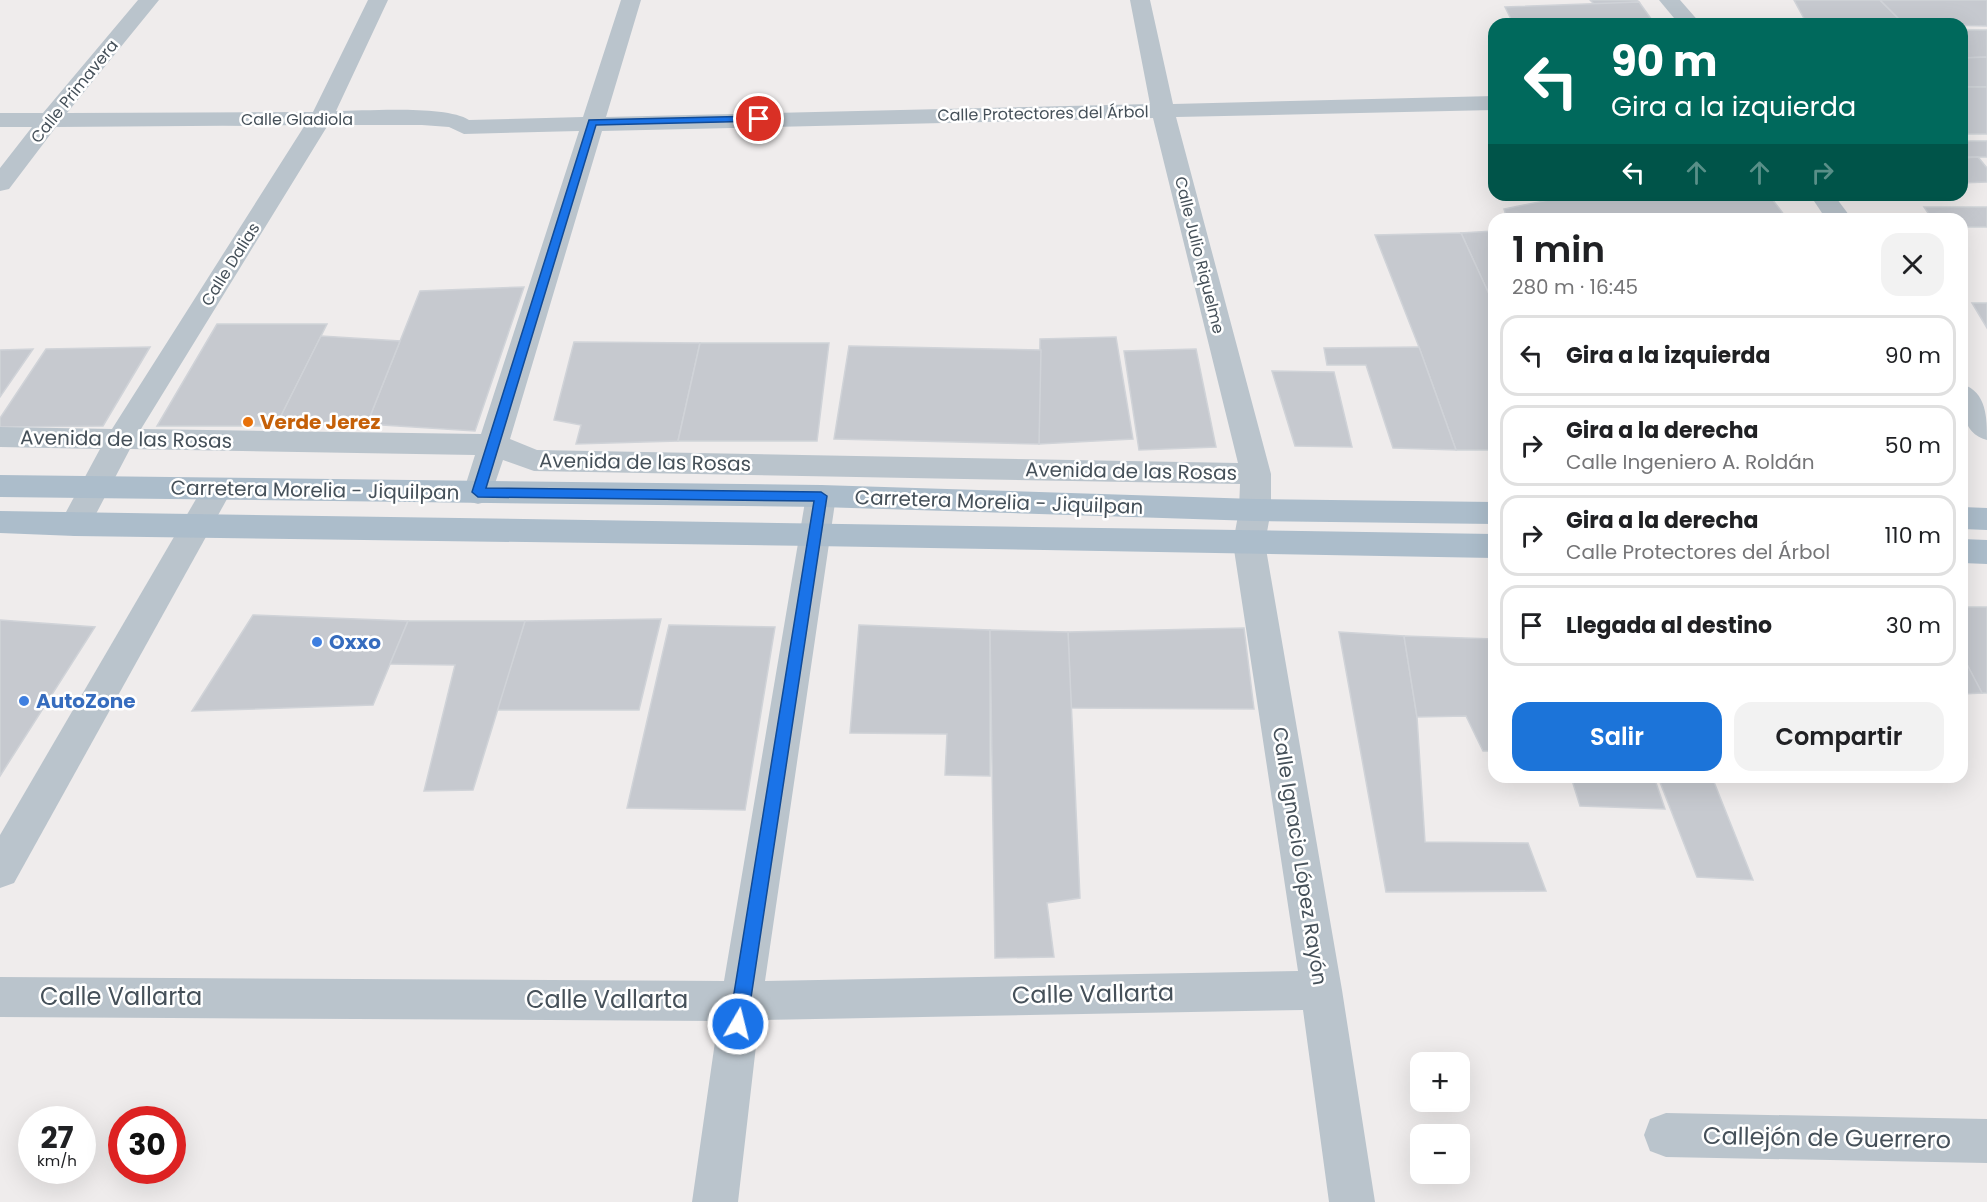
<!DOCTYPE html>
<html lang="es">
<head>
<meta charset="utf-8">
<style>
	body { margin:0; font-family:Poppins,sans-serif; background:#f2f2f2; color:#202124; height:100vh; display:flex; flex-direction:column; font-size:22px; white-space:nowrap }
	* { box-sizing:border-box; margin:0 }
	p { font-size:20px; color:#757577 }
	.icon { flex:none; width:33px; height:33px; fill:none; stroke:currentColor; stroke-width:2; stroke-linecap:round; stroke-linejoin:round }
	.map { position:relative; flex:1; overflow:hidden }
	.details { position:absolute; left:1488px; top:213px; width:480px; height:570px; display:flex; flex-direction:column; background:#fff; border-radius:18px; box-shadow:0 6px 24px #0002 }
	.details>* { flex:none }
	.banner { position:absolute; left:1488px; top:18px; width:480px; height:183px; border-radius:18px; box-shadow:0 6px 24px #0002; background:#00695c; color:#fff; overflow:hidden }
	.fabs { position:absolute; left:1410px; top:1052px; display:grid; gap:12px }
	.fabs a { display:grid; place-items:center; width:60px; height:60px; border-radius:12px; background:#fff; box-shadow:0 6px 24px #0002; font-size:30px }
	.speed { position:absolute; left:18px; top:1106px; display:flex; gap:12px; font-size:30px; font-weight:700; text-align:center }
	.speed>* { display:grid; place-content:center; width:78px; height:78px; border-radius:50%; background:#fff; box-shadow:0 6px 24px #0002; line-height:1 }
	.speed small { font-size:15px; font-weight:400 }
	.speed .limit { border:9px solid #d22; background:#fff; color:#111 }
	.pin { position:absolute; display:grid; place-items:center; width:51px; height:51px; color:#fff; margin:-26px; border:3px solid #fff; border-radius:50%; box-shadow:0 2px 6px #0007 }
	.me { position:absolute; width:66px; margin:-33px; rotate:8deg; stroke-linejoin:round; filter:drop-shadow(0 0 4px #0008) }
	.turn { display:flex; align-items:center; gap:21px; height:126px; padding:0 24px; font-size:27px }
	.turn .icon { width:78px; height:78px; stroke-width:2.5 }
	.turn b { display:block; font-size:42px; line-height:51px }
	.lanes { display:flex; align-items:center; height:57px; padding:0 24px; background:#0003; justify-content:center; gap:30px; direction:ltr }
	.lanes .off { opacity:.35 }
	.round { display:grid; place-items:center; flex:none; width:63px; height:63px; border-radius:18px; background:#f2f2f2 }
	.head { display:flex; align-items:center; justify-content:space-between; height:102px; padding:0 24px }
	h1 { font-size:36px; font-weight:600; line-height:45px }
	.cta { display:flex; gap:12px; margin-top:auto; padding:12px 24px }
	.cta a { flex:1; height:69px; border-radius:18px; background:#1c74d9; color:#fff; font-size:24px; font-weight:600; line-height:69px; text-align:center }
	.cta a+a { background:#f2f2f2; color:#202124 }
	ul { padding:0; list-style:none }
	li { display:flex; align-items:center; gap:18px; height:81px; margin:0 12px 9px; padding:0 12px; border:3px solid #e0e0e0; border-radius:18px }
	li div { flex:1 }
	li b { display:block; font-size:22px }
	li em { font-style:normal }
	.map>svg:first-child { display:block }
	.building { fill:#c6c9cf; stroke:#d0d3d8; stroke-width:1.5 }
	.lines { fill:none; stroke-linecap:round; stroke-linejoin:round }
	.minor { fill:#bac4cc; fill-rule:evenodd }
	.major { fill:#acbdcb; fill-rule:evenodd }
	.route { fill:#1a73e8; stroke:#114b97; stroke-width:1.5 }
	.food-dot { fill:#e8710a; stroke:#fff; stroke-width:2 }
	.shop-dot { fill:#3f7fe0; stroke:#fff; stroke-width:2 }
	.labels { text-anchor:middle; stroke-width:5; stroke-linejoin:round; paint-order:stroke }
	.far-street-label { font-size:16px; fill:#455059; stroke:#fff }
	.food-label { font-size:20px; font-weight:bold; fill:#c56008; stroke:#fff; text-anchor:start }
	.street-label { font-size:20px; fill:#455059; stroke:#fff }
	.shop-label { font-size:20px; font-weight:bold; fill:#366cbe; stroke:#fff; text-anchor:start }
	.near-street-label { font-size:24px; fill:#455059; stroke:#fff }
</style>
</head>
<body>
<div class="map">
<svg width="1987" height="1202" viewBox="0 0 1987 1202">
	<rect width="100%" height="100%" fill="#efecec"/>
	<!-- building -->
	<g class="building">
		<path d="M 1590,0 L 1637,0 L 1639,2 L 1595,5 Z"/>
		<path d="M 1794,0 L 1880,0 L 1904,24 L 1807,24 Z"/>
		<path d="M 1880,0 L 1987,0 L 1987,26 L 1904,24 Z"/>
		<path d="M 1639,2 L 1652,20 L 1513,23 L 1505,7 Z"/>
		<path d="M 1652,20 L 1653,24 L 1513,23 Z"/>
		<path d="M 1962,30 L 1987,30 L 1987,57 L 1962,58 Z"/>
		<path d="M 1987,57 L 1987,87 L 1962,87 L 1962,58 Z"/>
		<rect x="1962" y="87" width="25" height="47"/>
		<rect x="1962" y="141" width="25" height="16"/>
		<path d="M 1978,157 L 1987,168 L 1987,182 L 1962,183 L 1962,158 Z"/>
		<path d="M 1573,195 L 1769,195 L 1785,216 L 1721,219 L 1507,219 L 1504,209 Z"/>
		<path d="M 1924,207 L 1987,207 L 1987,227 L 1962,227 L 1962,219 L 1932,219 Z"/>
		<path d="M 1494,231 L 1494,305 L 1461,233 Z"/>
		<path d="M 1461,233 L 1494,305 L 1494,450 L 1456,450 L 1419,347 L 1375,235 Z"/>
		<path d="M 524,287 L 475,431 L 367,424 L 420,291 Z"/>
		<path d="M 1972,303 L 1987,303 L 1987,328 Z"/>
		<path d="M 217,324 L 327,324 L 276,426 L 157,426 Z"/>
		<path d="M 321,336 L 400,341 L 367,424 L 276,426 Z"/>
		<path d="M 1116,337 L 1133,439 L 1039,444 L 1040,339 Z"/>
		<path d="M 574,342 L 700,343 L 678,441 L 576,444 L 581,425 L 554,420 Z"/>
		<path d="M 700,343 L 829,343 L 817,441 L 678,441 Z"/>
		<path d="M 849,346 L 1041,350 L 1039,444 L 834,439 Z"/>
		<path d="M 150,347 L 103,426 L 0,427 L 0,418 L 46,349 Z"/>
		<path d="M 1419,347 L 1456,450 L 1393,448 L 1366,365 L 1327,365 L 1324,348 Z"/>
		<path d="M 33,349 L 0,397 L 0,350 Z"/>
		<path d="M 1196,349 L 1216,447 L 1139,450 L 1124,351 Z"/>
		<path d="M 1272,371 L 1334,372 L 1352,447 L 1295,446 Z"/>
		<path d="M 1962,607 L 1987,607 L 1987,693 L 1982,693 L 1962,655 Z"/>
		<path d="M 253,615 L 408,621 L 373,705 L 192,711 Z"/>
		<path d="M 661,619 L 639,710 L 497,710 L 525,621 Z"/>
		<path d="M 0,620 L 95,627 L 0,776 Z"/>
		<path d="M 408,621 L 525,621 L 473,790 L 424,791 L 455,665 L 390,664 Z"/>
		<path d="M 669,625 L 775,627 L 745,810 L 627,808 Z"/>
		<path d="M 859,625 L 990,630 L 990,776 L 945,775 L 947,734 L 850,733 Z"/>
		<path d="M 1244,628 L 1254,709 L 1071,708 L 1068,632 Z"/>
		<path d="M 990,630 L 1068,632 L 1080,898 L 1047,903 L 1054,957 L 995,958 Z"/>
		<path d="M 1339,632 L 1404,636 L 1417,717 L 1425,842 L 1528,843 L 1546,891 L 1386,892 Z"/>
		<path d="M 1404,636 L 1494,639 L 1494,751 L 1483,751 L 1466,716 L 1417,717 Z"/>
		<path d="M 1962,655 L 1982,693 L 1962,694 Z"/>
		<path d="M 1571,777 L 1654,777 L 1665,809 L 1580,806 Z"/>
		<path d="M 1658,777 L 1712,777 L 1753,880 L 1697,877 Z"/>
	</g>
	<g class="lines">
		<!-- minor -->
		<g class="minor">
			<path d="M 138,0 L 159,0 L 67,113 L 313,112 L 368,0 L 388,0 L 336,111 C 366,111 446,105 469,120 L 583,117 L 621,0 L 641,0 L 606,117 L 1150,104 L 1130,0 L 1150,0 L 1173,104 L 1494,96 L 1494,110 L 1176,117 L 1271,474 L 1271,510 L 1265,543 L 1342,990 L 1375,1202 L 1329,1202 L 1303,1010 L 759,1020 L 738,1202 L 692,1202 L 718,1021 L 0,1017 L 0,977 L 724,981 L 806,496 L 810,488 L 821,485 L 832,488 L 836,496 L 765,981 L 1298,971 L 1233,543 L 1239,510 L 1240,484 L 534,471 L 503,460 L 489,501 L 478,504 L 467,501 L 463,493 L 475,455 L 130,449 L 86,533 L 75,536 L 64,533 L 59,525 L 100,449 L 0,447 L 0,427 L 112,429 L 305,125 L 56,127 L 9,189 L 0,191 L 0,168 L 32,127 L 0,127 L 0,113 L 43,113 ZM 1153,118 L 1238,463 L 537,450 L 510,439 L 602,131 ZM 328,125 L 422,125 L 449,127 L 464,134 L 579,131 L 481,434 L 141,429 Z"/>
			<path d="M 1659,0 L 1680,0 L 1701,24 L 1679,24 Z"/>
			<path d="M 1810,195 L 1834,195 L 1852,219 L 1826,219 Z"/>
			<path d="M 1962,384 C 1987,392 1987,418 1987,440 C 1961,433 1962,407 1962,384 Z"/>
			<path d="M 217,479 L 228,482 L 232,490 L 14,883 L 0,888 L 0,835 L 206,482 Z"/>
			<path d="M 1666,1113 L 1987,1119 L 1987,1163 L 1666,1157 L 1650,1151 L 1644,1135 L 1650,1119 Z"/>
		</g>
		<!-- major -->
		<g class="major">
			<path d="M 0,475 L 821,485 L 1255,499 L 1494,502 L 1494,524 L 1255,521 L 821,507 L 0,497 Z"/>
			<path d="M 1962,507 L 1987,508 L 1987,530 L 1962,529 Z"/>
			<path d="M 0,511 L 1494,534 L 1494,558 L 814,546 L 75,536 L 0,533 Z"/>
			<path d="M 1962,539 L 1987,540 L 1987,564 L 1962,563 Z"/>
		</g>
	</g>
	<!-- route -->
	<path class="route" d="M 759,116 L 762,117 L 762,121 L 596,125 L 486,488 L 821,492 L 827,496 L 747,1024 L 744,1030 L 738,1032 L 732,1030 L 729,1024 L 814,501 L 478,497 L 472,492 L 589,120 Z"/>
	<!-- markers -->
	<circle class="food-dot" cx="248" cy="422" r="6"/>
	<g class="shop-dot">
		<circle cx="317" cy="642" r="6"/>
		<circle cx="24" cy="701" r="6"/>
	</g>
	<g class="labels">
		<!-- far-street labels -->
		<g class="far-street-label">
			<text transform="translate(74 91) rotate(-51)" y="6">Calle Primavera</text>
			<text transform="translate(1043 113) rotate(-1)" y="6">Calle Protectores del Árbol</text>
			<text x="297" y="125">Calle Gladiola</text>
			<text transform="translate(1200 255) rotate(76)" y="6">Calle Julio Riquelme</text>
			<text transform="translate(230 264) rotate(-58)" y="6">Calle Dalias</text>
		</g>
		<!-- food labels -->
		<g class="food-label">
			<text x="260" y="429">Verde Jerez</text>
		</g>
		<!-- street labels -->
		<g class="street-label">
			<text transform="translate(126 439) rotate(1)" y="7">Avenida de las Rosas</text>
			<text transform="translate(645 462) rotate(1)" y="7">Avenida de las Rosas</text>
			<text transform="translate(1131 471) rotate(1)" y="7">Avenida de las Rosas</text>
			<text transform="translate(315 490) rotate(1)" y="7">Carretera Morelia - Jiquilpan</text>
			<text transform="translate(999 502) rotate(2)" y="7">Carretera Morelia - Jiquilpan</text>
			<text transform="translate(1300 856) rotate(81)" y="7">Calle Ignacio López Rayón</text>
		</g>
		<!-- shop labels -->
		<g class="shop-label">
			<text x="329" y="649">Oxxo</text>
			<text x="36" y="708">AutoZone</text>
		</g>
		<!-- near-street labels -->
		<g class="near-street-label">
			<text transform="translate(1093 994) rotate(-1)" y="8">Calle Vallarta</text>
			<text x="121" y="1005">Calle Vallarta</text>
			<text x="607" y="1008">Calle Vallarta</text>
			<text transform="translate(1827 1138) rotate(1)" y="8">Callejón de Guerrero</text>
		</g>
	</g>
</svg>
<div class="fabs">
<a>+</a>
<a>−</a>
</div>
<div class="speed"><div>27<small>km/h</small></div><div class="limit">30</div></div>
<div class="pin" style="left:759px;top:119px;background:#d93025"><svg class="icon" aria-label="arrive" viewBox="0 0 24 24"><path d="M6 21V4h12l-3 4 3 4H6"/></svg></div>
<svg class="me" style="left:738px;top:1024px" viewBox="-20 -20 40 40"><circle r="17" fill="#1a73e8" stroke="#fff" stroke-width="3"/><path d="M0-11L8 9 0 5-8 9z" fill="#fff"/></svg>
<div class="banner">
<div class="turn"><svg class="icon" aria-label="left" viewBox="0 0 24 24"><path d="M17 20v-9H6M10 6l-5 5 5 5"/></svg><div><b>90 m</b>Gira a la izquierda</div></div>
<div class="lanes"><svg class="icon" aria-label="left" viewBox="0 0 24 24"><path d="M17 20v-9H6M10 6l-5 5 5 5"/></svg><svg class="icon off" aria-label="ahead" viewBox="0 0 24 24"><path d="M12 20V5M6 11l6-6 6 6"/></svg><svg class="icon off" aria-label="ahead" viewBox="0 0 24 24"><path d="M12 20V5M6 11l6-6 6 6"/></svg><svg class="icon off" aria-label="right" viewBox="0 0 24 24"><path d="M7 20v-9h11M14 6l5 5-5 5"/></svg></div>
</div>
<section class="details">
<div class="head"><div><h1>1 min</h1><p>280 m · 16:45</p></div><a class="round"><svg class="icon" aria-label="close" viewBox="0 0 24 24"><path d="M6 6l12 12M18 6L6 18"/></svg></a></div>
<ul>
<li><svg class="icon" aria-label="left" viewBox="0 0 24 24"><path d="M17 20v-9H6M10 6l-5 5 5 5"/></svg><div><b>Gira a la izquierda</b></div><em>90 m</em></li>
<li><svg class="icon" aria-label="right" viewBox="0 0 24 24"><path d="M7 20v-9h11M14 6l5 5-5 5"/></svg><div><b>Gira a la derecha</b><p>Calle Ingeniero A. Roldán</p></div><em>50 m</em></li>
<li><svg class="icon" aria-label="right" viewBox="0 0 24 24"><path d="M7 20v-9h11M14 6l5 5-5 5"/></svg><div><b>Gira a la derecha</b><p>Calle Protectores del Árbol</p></div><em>110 m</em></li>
<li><svg class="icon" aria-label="arrive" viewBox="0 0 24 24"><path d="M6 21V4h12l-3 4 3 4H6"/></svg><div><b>Llegada al destino</b></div><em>30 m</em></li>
</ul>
<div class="cta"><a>Salir</a><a>Compartir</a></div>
</section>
</div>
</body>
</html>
